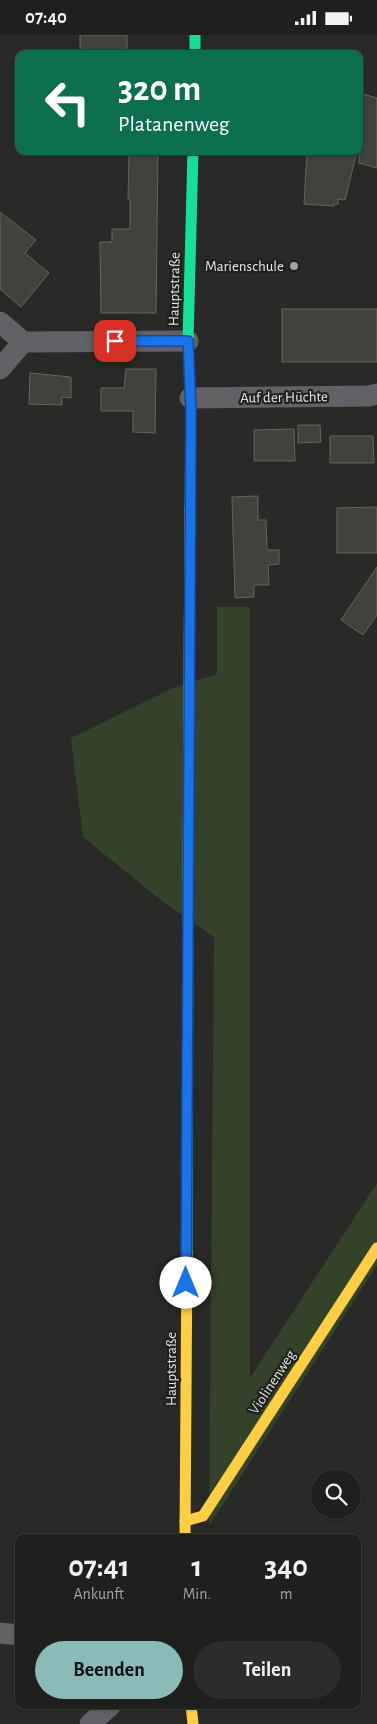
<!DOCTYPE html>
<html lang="de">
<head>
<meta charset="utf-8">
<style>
	body { margin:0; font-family:"Alegreya Sans",sans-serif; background:#2c2d2b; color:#f1f3f6; height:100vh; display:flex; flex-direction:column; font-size:19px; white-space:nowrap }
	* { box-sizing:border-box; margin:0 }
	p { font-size:16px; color:#a1a3a4 }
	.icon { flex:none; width:28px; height:28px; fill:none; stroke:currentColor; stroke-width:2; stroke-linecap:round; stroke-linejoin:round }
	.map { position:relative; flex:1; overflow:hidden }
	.side { position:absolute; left:15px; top:1499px; width:346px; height:175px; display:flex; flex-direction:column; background:#1f201e; border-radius:10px; box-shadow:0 1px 4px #0004,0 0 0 1px #3c3e3c }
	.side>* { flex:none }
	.top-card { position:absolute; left:15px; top:15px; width:348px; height:105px; border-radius:10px; box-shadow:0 1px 4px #0004,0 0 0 1px #3c3e3c; background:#0b6e4f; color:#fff; overflow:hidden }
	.fabs { position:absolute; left:311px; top:1434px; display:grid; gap:10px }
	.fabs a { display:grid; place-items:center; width:50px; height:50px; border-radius:50%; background:#1f201e; box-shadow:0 1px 4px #0004,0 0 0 1px #3c3e3c; font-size:25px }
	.pin { position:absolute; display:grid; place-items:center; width:42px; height:42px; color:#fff; margin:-21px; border-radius:10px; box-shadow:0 2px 8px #0006 }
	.me { position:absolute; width:55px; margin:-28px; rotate:0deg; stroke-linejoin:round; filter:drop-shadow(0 0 4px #0008) }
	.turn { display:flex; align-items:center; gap:18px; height:105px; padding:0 20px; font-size:22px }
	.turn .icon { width:65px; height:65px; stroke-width:2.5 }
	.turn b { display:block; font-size:35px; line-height:42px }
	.eta { display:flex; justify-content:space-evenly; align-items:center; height:85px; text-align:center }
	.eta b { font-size:30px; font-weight:600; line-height:35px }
	.button { display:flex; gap:10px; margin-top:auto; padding:10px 20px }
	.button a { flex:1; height:58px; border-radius:30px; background:#8bbbb9; color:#111; font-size:20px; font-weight:600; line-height:58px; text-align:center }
	.button a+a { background:#2c2d2b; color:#f1f3f6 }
	.status { display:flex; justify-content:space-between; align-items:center; height:35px; padding:0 25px; background:#1f201e; direction:ltr }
	.status svg { height:14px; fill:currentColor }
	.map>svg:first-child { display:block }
	.green { fill:#344229 }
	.building { fill:#40433c; stroke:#636462 }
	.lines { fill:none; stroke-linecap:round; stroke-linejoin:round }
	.street { stroke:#636166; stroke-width:21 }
	.fast { stroke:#16e098; stroke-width:11 }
	.slow { stroke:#ffcf43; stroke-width:11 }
	.route-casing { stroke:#114b97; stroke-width:12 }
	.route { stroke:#1a73e8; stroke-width:9 }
	.poi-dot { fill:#a3a4a2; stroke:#1f211e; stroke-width:2 }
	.labels { text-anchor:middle; stroke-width:4.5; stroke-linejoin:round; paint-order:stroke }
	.poi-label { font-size:15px; fill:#e4e6e3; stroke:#1f211e; text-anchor:end }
	.street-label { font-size:15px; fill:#e4e6e3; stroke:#1f211e }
</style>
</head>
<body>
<div class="status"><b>07:40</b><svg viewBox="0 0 49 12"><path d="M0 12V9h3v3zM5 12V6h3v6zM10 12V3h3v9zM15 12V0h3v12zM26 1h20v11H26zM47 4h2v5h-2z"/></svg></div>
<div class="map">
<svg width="377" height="1689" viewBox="0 0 377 1689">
	<rect width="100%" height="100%" fill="#292a28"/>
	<!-- green -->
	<path class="green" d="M 217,572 L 250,572 L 250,1343 L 377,1148 L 377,1230 L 209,1491 L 214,902 L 162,866 L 83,802 L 71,703 L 173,653 L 217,639 Z"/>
	<!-- building -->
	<g class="building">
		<rect x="80" y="0" width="47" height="19"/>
		<path d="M 359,58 L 377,63 L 377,133 L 359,128 Z"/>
		<path d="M 129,116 L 158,116 L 156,278 L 101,278 L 100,207 L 112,207 L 112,194 L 130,194 L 130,164 L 128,164 Z"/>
		<path d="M 307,116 L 357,116 L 345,165 L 338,164 L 338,169 L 334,169 L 334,171 L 304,169 Z"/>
		<path d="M 0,177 L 36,205 L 25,218 L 49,238 L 21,272 L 0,254 Z"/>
		<rect x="282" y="274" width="95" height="53"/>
		<path d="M 126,334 L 156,334 L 155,398 L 133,397 L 133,376 L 101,376 L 101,353 L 124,353 Z"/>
		<path d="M 30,338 L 71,342 L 71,363 L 62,362 L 62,370 L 29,369 Z"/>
		<path d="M 298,390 L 320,390 L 321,407 L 298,408 Z"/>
		<path d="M 294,394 L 295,426 L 254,426 L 254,395 Z"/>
		<path d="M 330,401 L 373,401 L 374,428 L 330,428 Z"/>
		<path d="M 258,461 L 258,485 L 266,485 L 267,515 L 279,515 L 279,529 L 268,530 L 269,550 L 254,550 L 254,562 L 235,563 L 232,462 Z"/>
		<path d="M 377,472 L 377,518 L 337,518 L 337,473 Z"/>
		<path d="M 377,532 L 377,580 L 363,600 L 341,585 Z"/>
	</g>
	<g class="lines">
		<!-- street -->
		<g class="street">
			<path d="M 0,287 L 23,307"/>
			<path d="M 0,334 L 23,307 L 188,306"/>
			<path d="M 190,363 L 369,361 L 377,359"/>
			<path d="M 0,1598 L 19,1600"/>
			<path d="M 90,1689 L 111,1670"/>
		</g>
		<!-- fast -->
		<g class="fast">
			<path d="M 195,0 L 195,19"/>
			<path d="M 190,474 L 191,375 L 188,306 L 193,116"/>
			<path d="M 187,1218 L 188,846"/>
		</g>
		<!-- slow -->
		<g class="slow">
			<path d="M 188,846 L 190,474"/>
			<path d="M 185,1486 L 203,1481 L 377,1213"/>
			<path d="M 185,1502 L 187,1218"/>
			<path d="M 191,1670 L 193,1689"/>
		</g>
	</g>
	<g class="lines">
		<!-- route casing -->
		<g class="route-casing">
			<path id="route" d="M 115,306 L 188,306 L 191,375 L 186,1248"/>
		</g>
		<!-- route -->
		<use href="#route" class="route"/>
	</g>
	<!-- markers -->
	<circle class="poi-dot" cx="294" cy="231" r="5"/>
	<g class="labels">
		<!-- poi labels -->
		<g class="poi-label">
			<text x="284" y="236">Marienschule</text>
		</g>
		<!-- street labels -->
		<g class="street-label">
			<text transform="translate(174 254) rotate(-89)" y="5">Hauptstraße</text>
			<text transform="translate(284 362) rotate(-1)" y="5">Auf der Hüchte</text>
			<text transform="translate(171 1334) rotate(-90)" y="5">Hauptstraße</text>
			<text transform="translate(272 1347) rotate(-57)" y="5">Violinenweg</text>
		</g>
	</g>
</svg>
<div class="fabs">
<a><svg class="icon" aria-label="search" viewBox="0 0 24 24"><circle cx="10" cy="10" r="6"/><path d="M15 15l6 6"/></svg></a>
</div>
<div class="pin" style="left:115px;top:306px;background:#d93025"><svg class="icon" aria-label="arrive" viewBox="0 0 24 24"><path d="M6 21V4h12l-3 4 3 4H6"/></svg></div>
<svg class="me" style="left:186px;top:1248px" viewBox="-20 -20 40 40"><circle r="19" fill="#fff"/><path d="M0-13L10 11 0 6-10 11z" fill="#1a73e8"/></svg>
<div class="top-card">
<div class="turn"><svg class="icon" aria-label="left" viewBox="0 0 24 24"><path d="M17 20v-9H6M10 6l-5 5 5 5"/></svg><div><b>320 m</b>Platanenweg</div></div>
</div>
<section class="side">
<div class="eta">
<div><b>07:41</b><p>Ankunft</p></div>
<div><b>1</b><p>Min.</p></div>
<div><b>340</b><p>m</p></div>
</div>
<div class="button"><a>Beenden</a><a>Teilen</a></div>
</section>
</div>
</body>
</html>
